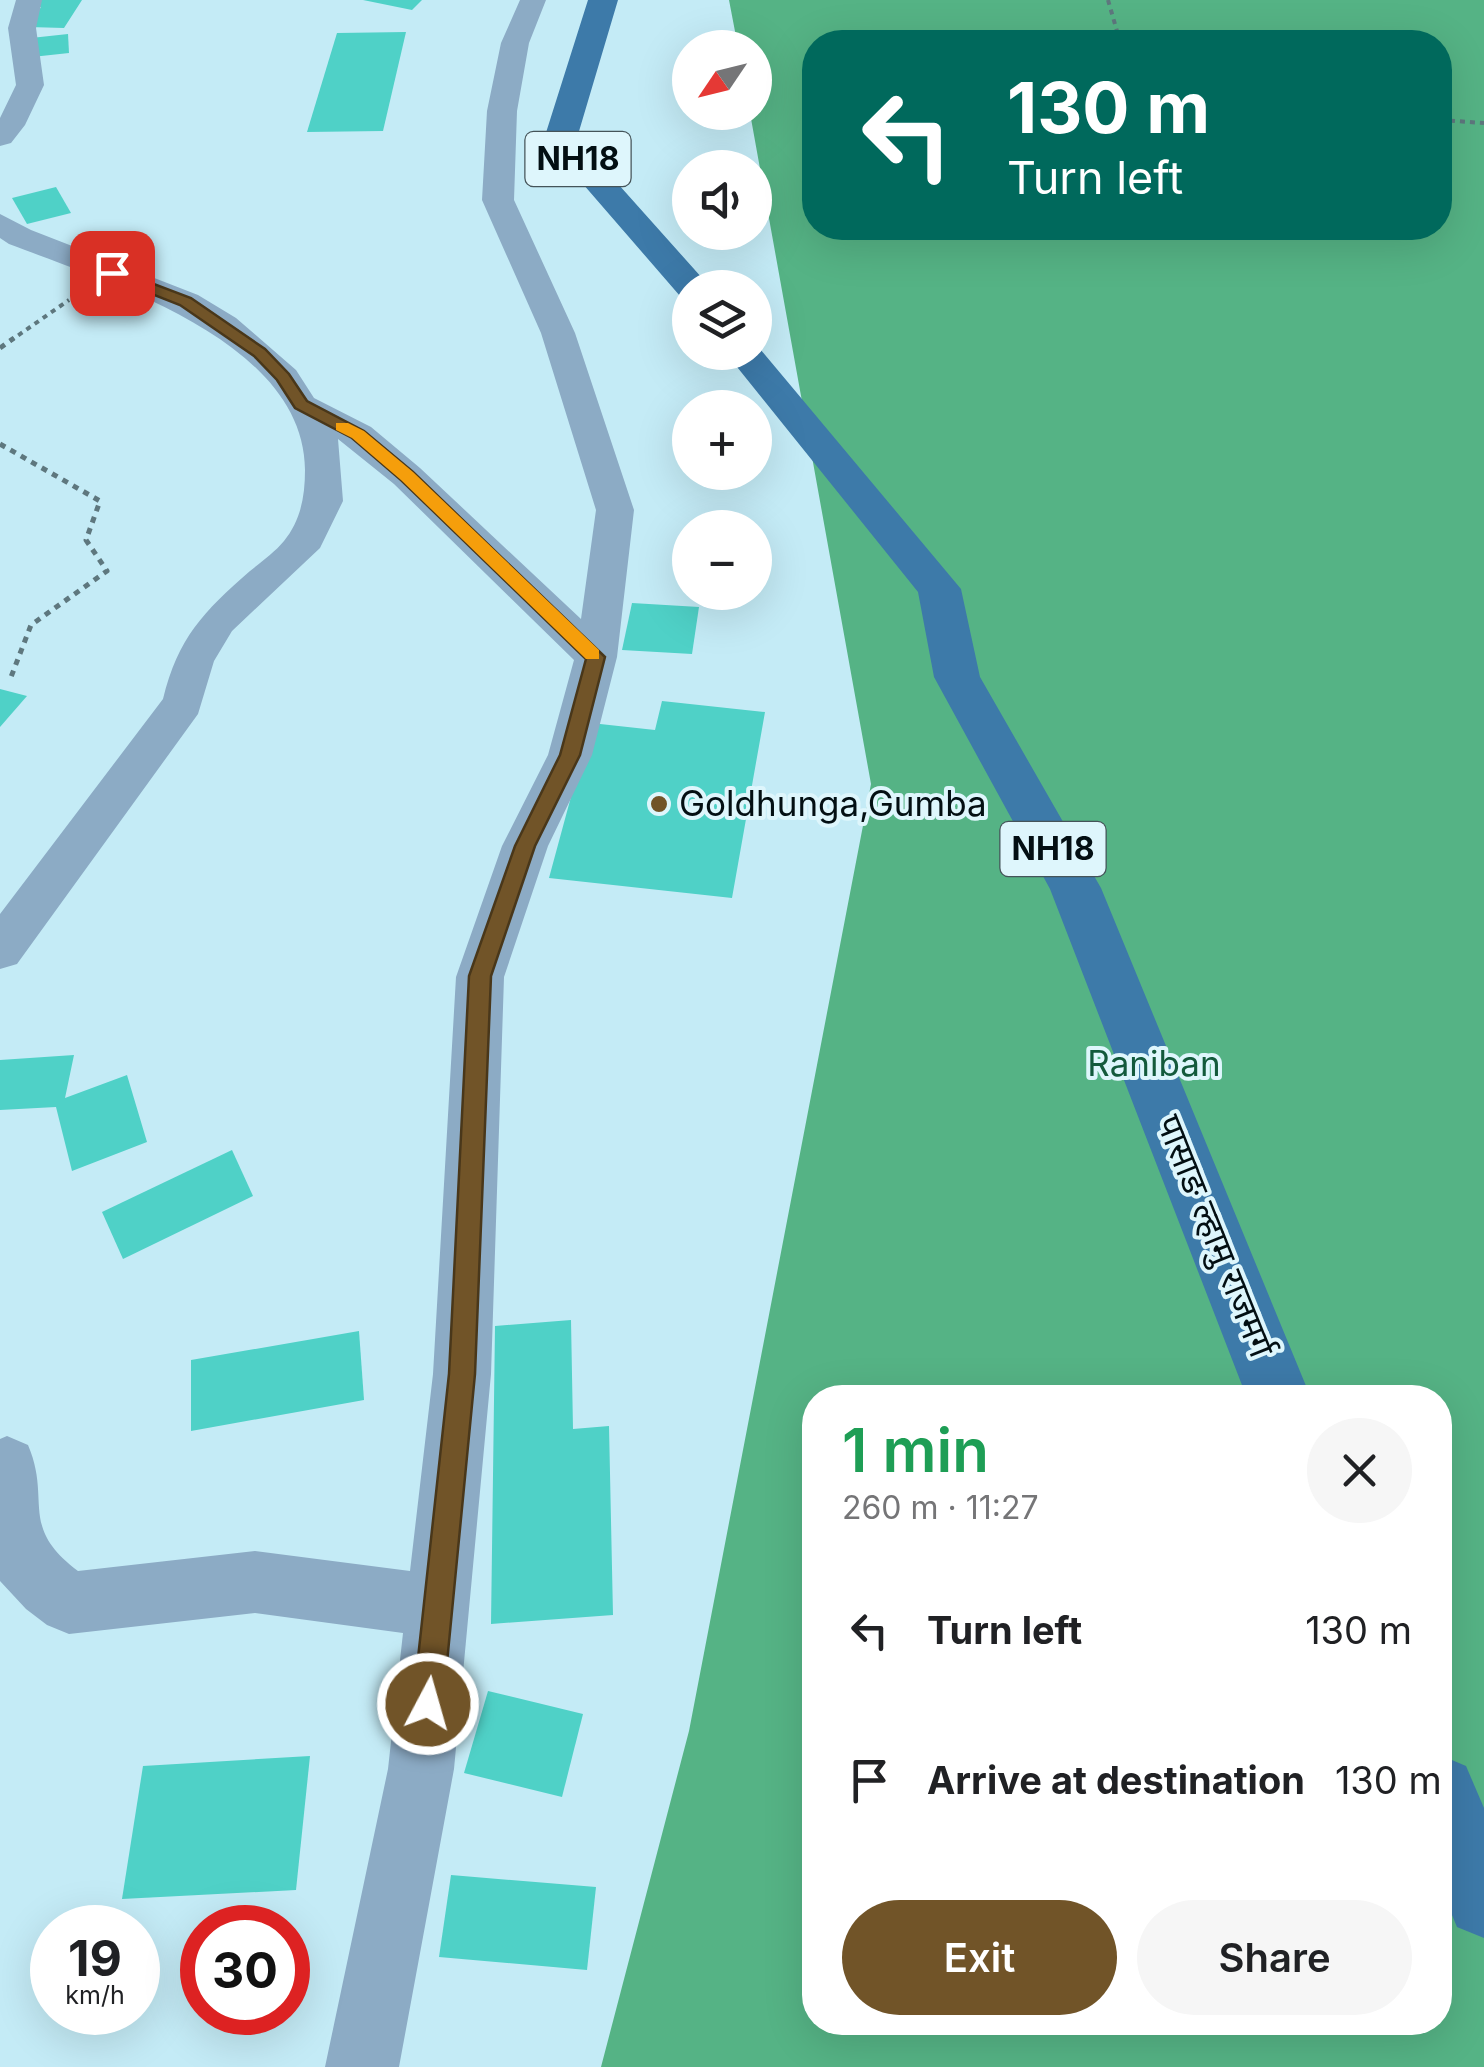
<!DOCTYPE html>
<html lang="en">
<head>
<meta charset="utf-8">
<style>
	body { margin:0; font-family:Inter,"Noto Sans Devanagari",sans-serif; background:#f6f6f6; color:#202124; height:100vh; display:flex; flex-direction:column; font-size:38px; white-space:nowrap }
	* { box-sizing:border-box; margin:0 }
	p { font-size:32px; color:#757577 }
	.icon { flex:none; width:55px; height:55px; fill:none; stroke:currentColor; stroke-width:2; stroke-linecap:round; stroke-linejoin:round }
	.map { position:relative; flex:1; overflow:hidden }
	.sheet { position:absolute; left:802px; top:1385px; width:650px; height:650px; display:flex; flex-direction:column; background:#fff; border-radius:40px; box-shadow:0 10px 40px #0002 }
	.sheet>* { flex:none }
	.banner { position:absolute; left:802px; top:30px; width:650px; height:210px; border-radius:40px; box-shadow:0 10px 40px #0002; background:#00695c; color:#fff; overflow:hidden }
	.needle { width:65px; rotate:235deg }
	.buttons { position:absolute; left:672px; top:30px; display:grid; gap:20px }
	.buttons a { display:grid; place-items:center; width:100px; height:100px; border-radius:50%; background:#fff; box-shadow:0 10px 40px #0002; font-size:50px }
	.speed { position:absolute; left:30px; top:1905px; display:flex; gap:20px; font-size:50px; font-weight:700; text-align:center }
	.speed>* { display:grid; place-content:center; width:130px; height:130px; border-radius:50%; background:#fff; box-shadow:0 10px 40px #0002; line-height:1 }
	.speed small { font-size:25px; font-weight:400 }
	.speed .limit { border:15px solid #d22; background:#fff; color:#111 }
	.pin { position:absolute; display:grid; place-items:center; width:85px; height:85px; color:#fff; margin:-42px; border-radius:20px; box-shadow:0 5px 15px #0006 }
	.me { position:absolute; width:110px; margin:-55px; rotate:6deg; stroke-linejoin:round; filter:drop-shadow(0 0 8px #0008) }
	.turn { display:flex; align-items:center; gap:35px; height:210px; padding:0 40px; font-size:45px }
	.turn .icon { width:130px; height:130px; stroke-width:2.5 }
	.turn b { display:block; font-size:70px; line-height:85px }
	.round { display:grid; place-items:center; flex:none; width:105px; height:105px; border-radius:52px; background:#f6f6f6 }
	.head { display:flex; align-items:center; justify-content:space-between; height:170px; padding:0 40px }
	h1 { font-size:60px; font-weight:600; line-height:75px; color:#1e9e55 }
	.cta { display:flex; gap:20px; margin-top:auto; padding:20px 40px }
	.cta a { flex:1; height:115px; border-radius:60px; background:#715428; color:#fff; font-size:40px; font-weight:600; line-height:115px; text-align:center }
	.cta a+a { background:#f6f6f6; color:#202124 }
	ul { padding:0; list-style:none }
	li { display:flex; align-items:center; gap:30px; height:150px; padding:0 40px }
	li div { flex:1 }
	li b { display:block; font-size:38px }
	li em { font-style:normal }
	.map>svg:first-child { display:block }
	.forest { fill:#55b385; fill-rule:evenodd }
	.building { fill:#4fd1c7 }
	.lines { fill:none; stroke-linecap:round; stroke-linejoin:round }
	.path-far1 { stroke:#5e777e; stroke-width:4; stroke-dasharray:5 5; stroke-linecap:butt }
	.path { stroke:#5e777e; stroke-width:5; stroke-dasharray:6 6; stroke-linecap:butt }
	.minor { fill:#8cabc5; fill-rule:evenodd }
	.primary { fill:#3d7aa9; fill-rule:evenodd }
	.route { fill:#715428; stroke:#49371a; stroke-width:2.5 }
	.slow { fill:#f59e0b }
	.poi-dot { fill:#715428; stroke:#def6fc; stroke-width:4 }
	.labels { text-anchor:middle; stroke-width:8; stroke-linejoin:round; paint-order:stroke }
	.shield { fill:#def6fc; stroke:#455459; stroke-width:2.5 }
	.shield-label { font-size:32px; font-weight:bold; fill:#030f13 }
	.poi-label { font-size:35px; fill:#030f13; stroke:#def6fc; text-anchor:start }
	.park-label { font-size:35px; fill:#135a3c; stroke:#def6fc }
	.street-label { font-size:35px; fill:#030f13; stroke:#def6fc }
</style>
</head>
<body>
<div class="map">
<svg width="1484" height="2067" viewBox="0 0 1484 2067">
	<rect width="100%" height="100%" fill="#c4ebf6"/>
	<!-- forest -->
	<path class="forest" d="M 729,0 L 1484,0 L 1484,2067 L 601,2067 L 689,1731 L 871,784 L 750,113 L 755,112 L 755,48 L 738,47 ZM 815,42 L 1440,42 L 1440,228 L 815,228 ZM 815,1398 L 1440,1398 L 1440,2022 L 815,2022 Z"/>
	<!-- building -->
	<g class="building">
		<path d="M 33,0 L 82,0 L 64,28 L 29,27 L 41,7 L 28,7 Z"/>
		<path d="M 363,0 L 422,0 L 412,10 Z"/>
		<path d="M 406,32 L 383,131 L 307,132 L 337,33 Z"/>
		<path d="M 68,34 L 69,53 L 32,57 L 31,38 Z"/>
		<path d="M 56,187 L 71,213 L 27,224 L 12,198 Z"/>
		<path d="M 632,603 L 699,607 L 692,654 L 622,650 Z"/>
		<path d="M 0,689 L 27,696 L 0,727 Z"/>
		<path d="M 662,701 L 765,712 L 732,898 L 549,878 L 591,723 L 655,730 Z"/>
		<path d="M 74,1055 L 65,1098 L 127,1075 L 147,1142 L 72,1171 L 56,1107 L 0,1110 L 0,1060 Z"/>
		<path d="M 232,1150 L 253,1196 L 123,1259 L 102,1212 Z"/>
		<path d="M 571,1320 L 573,1429 L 609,1426 L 613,1615 L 491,1624 L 495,1326 Z"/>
		<path d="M 359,1331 L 364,1400 L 191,1431 L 191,1360 Z"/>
		<path d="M 488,1691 L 583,1714 L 562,1797 L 464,1773 Z"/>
		<path d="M 310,1756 L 296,1890 L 122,1899 L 143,1766 Z"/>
		<path d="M 451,1875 L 596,1887 L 587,1970 L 439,1957 Z"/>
	</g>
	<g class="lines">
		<!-- path-far1 -->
		<g class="path-far1">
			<path d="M 1108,0 L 1119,38 L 1132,42"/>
			<path d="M 1440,120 L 1484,123"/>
			<path d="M 10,341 L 69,300"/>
		</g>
		<!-- path -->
		<g class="path">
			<path d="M 0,348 L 14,338"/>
			<path d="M 0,444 L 100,501 L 86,540 L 107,571 L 31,625 L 11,677"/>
		</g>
		<!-- minor -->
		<g class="minor">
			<path d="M 16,0 L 42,0 L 36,28 L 44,85 L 25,125 L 11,143 L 0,146 L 0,118 L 16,85 L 8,28 Z"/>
			<path d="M 520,0 L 546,0 L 529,43 L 517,111 L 514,200 L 575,333 L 634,510 L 617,657 L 592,755 L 548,846 L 504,977 L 491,1374 L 454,1769 L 399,2067 L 325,2067 L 388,1769 L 403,1633 L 255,1613 L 69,1634 L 47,1625 L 26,1609 L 0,1581 L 0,1439 L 7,1436 L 28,1445 C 52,1501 18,1526 78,1571 L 255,1551 L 410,1571 L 433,1374 L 456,977 L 502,846 L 548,755 L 574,660 L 394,484 L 338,439 L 343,501 L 320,548 L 232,631 L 214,661 L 198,714 L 17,964 L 0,969 L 0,914 L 163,699 C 178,638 203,612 250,571 C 261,562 275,552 284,541 C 301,520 305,496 305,470 C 304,340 107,282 9,244 L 0,238 L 0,214 L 31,230 L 198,295 L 236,318 L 296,370 L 314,398 L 371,427 L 420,468 L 581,619 L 596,510 L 541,333 L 482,200 L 487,111 L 501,43 Z"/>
		</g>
		<!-- primary -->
		<g class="primary">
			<path d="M 588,0 L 618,0 L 577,138 L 711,288 L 690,288 L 690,298 L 680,296 L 544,139 Z"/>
			<path d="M 755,343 L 961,589 L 980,677 L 1101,888 L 1311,1398 L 1247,1398 L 1050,889 L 934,677 L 918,592 L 725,352 L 755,352 Z"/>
			<path d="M 1440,1755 L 1466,1766 L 1484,1808 L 1484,1938 L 1457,1927 L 1440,1886 Z"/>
		</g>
	</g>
	<!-- route -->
	<path class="route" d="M 106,270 L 117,270 L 191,298 L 265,349 L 289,374 L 307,401 L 364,431 L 413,472 L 605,657 L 580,755 L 535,846 L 491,976 L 475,1374 L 443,1704 L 438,1714 L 428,1718 L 417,1714 L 413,1704 L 449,1374 L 469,976 L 515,846 L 560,755 L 586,659 L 401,480 L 352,438 L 295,408 L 277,380 L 254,356 L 180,305 L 106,276 Z"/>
	<!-- slow -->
	<path class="slow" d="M 336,423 L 348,423 L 364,431 L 413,472 L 599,650 L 599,659 L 586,659 L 401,480 L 352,438 L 336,430 Z"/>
	<!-- markers -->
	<circle class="poi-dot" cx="659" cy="804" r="10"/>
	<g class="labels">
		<!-- shield labels -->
		<g class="shield">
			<rect x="525.5" y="132" width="105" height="54" rx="8"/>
			<rect x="1000.5" y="822" width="105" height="54" rx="8"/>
		</g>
		<g class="shield-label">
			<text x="578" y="170">NH18</text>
			<text x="1053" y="860">NH18</text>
		</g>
		<!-- poi labels -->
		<g class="poi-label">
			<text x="679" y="816">Goldhunga,Gumba</text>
		</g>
		<!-- park labels -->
		<g class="park-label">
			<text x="1154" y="1076">Raniban</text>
		</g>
		<!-- street labels -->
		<g class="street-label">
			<text transform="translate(1215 1236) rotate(68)" y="12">पासाङ ल्हामु राजमर्ग</text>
		</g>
	</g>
</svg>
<div class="buttons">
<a><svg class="needle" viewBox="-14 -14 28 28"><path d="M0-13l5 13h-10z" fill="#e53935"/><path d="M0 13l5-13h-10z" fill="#757577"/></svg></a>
<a><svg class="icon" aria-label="sound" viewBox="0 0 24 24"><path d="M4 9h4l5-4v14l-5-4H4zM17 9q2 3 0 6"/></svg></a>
<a><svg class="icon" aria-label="layers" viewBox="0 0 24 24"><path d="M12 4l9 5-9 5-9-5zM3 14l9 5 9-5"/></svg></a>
<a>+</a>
<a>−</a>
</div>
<div class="speed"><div>19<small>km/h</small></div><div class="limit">30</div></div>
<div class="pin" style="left:112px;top:273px;background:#d93025"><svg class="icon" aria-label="arrive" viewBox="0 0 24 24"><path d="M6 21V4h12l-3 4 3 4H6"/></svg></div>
<svg class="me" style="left:428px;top:1704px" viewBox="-20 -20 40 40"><circle r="17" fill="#715428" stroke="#fff" stroke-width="3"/><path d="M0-11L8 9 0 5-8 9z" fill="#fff"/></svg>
<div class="banner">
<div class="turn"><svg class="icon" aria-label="left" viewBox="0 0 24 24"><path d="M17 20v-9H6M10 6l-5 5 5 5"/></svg><div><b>130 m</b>Turn left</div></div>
</div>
<section class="sheet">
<div class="head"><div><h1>1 min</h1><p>260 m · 11:27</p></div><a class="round"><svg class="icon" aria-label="close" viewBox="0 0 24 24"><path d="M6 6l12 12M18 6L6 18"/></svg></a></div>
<ul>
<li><svg class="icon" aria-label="left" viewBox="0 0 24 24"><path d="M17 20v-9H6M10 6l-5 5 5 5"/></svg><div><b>Turn left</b></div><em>130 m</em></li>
<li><svg class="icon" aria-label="arrive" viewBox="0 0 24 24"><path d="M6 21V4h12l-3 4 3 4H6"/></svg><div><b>Arrive at destination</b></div><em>130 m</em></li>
</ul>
<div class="cta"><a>Exit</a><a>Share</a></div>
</section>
</div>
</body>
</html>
